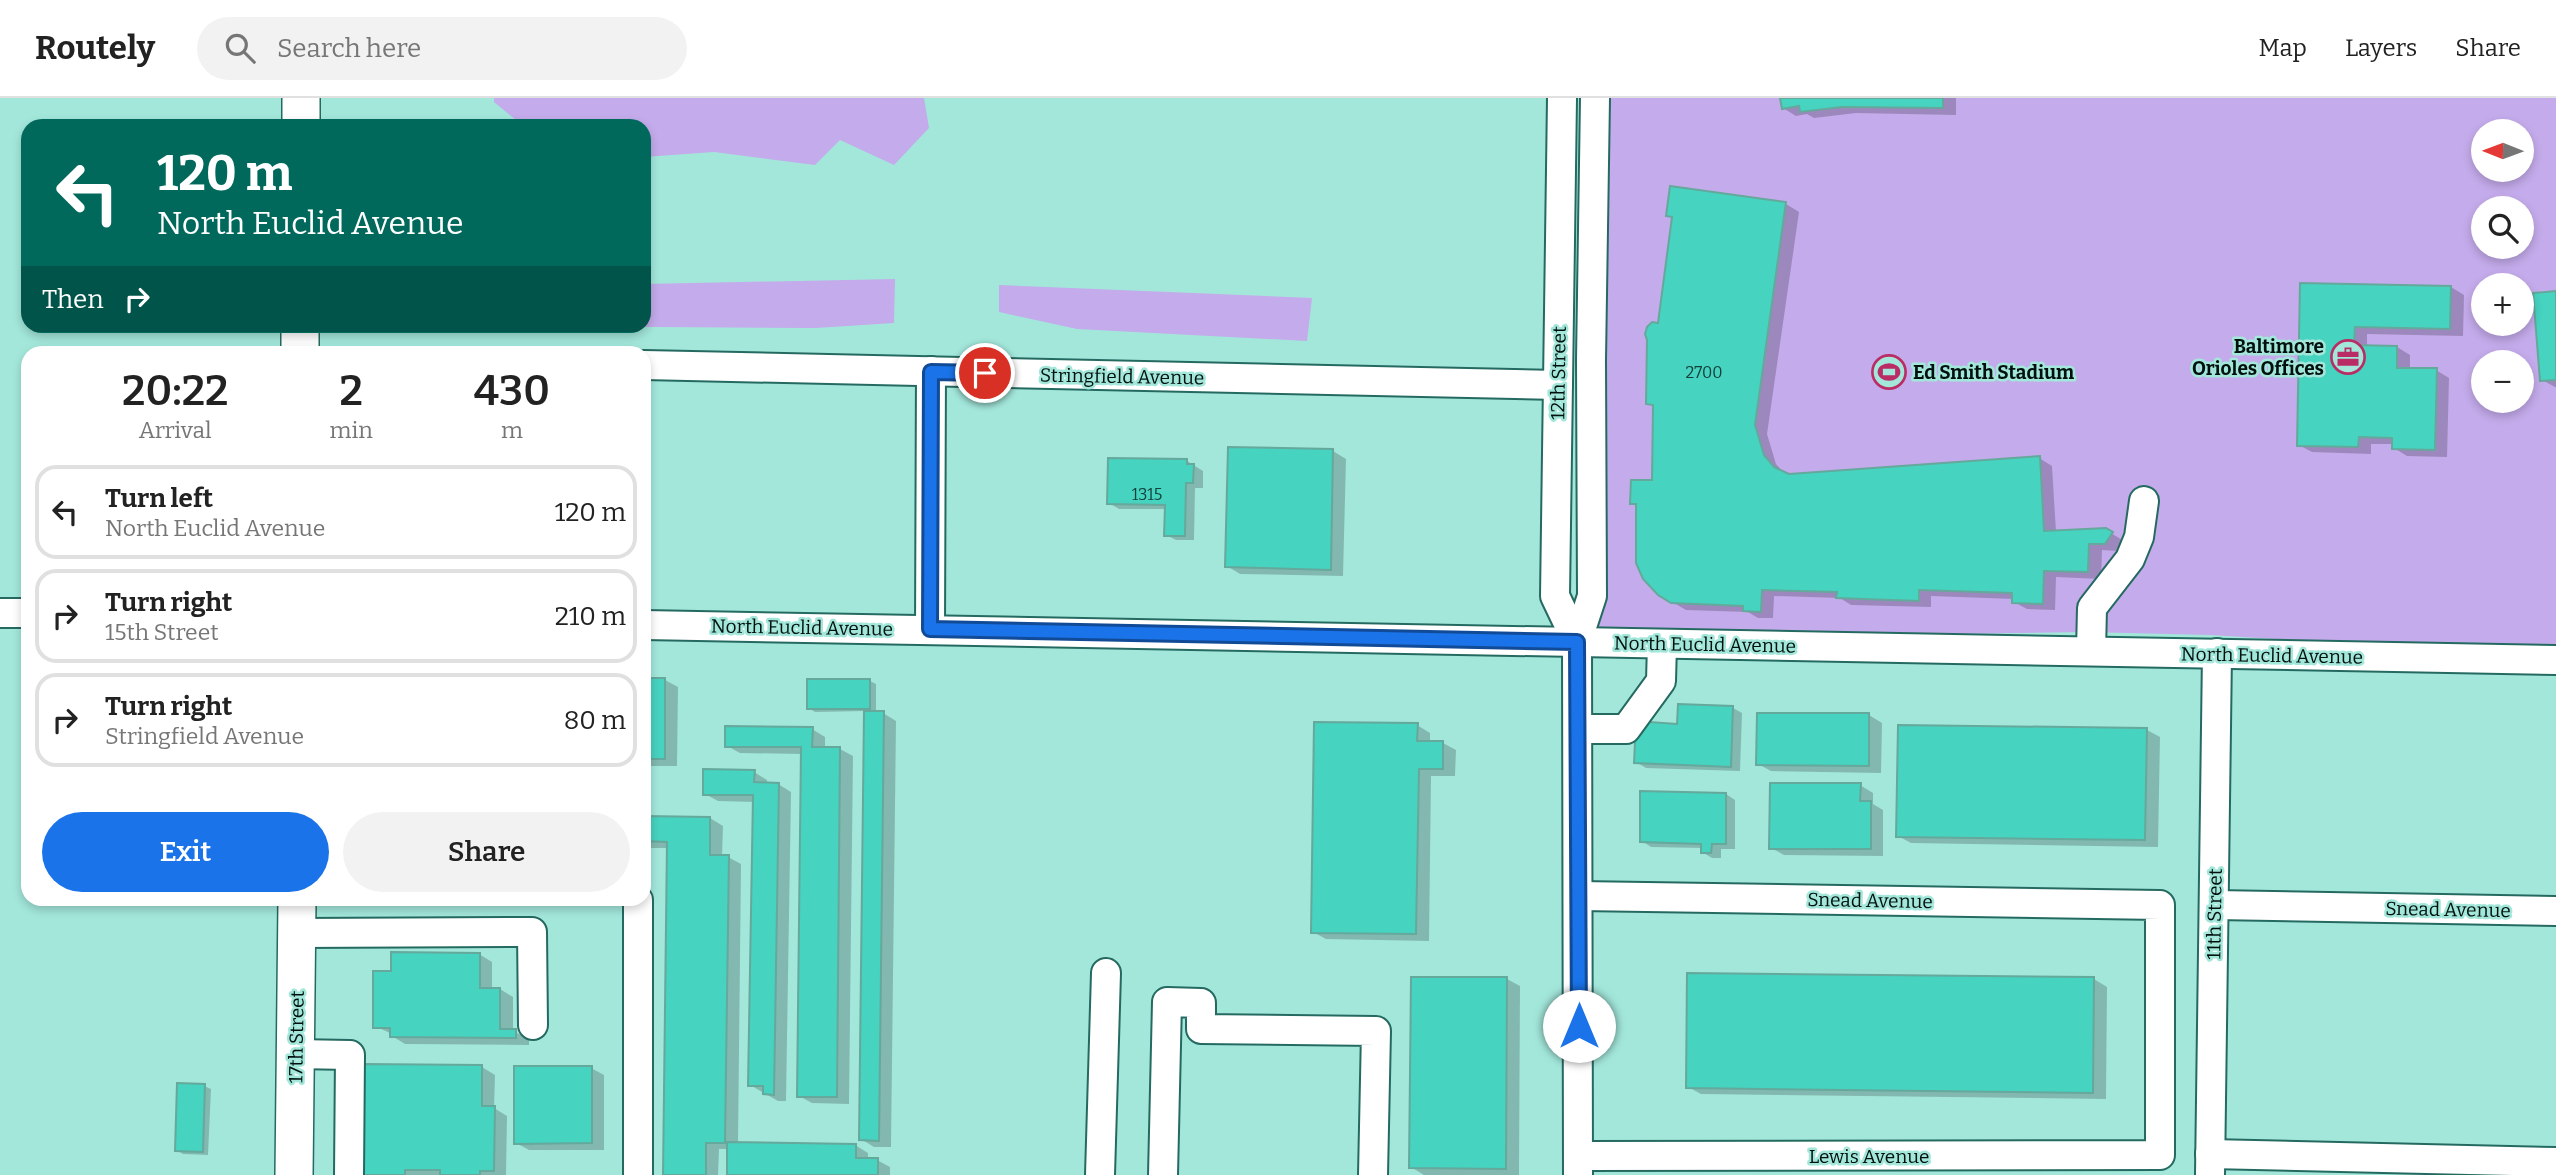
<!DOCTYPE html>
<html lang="en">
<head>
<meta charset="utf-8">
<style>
	body { margin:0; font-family:Bitter,serif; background:#f2f2f2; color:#222; height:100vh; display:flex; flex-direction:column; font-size:26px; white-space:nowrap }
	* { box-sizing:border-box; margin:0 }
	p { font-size:23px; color:#767676 }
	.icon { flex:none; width:38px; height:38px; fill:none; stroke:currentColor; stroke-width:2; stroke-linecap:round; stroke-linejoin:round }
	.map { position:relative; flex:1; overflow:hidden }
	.drawer { position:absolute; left:21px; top:248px; width:630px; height:560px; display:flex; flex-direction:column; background:#fff; border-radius:21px; box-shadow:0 4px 10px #0003 }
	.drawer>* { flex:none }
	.hud { position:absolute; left:21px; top:21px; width:630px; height:214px; border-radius:21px; box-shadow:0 4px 10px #0003; background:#00695c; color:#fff; overflow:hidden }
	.needle { width:46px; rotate:271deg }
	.buttons { position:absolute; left:2471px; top:21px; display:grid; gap:14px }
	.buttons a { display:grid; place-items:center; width:63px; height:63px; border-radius:50%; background:#fff; box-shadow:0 4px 10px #0003; font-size:35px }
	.pin { position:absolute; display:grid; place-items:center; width:60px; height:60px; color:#fff; margin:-30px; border:4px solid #fff; border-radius:50%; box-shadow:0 2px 7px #0007 }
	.me { position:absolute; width:77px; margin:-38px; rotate:0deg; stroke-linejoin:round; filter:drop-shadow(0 0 5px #0008) }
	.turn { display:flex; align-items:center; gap:24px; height:147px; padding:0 21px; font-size:32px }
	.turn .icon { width:91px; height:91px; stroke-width:2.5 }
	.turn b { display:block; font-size:49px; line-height:60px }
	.then { display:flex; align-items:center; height:66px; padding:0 21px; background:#0003; gap:14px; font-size:26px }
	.eta { display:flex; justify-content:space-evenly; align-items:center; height:119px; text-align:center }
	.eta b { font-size:42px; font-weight:600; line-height:49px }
	.primary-button { display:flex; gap:14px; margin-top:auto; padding:14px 21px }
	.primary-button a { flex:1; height:80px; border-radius:42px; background:#1a73e8; color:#fff; font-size:28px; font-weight:600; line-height:80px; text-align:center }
	.primary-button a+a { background:#f2f2f2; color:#222 }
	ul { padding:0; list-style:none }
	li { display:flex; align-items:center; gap:21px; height:94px; margin:0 14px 10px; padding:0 7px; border:4px solid #e0e0e0; border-radius:21px }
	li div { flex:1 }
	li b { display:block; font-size:26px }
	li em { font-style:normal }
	header { display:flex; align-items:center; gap:42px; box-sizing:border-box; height:98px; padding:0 35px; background:#fff; border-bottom:2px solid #e0e0e0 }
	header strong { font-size:33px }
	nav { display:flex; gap:38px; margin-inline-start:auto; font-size:24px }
	.search { width:490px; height:63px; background:#f2f2f2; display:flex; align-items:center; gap:18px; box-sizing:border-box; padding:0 24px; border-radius:38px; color:#767676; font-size:26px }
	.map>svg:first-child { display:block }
	.green { fill:#c4abeb; fill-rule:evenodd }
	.shadow { fill:#0003 }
	.building { fill:#46d3c0; stroke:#65a89c; stroke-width:2 }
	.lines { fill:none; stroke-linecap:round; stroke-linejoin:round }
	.minor-casing { stroke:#256a61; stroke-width:32 }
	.major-casing { stroke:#256a61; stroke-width:40 }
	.minor { stroke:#fff; stroke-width:28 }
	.major { stroke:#fff; stroke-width:37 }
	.route-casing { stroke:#114b97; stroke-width:18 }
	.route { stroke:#1a73e8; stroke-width:12 }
	.labels { text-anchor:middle; stroke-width:5; stroke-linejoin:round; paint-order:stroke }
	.number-label { font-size:16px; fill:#12413a }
	.poi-label { font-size:19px; font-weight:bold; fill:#00100d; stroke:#a3e7db; text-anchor:end }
	.street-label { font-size:19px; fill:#00100d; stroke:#a3e7db }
</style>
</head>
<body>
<header>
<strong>Routely</strong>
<div class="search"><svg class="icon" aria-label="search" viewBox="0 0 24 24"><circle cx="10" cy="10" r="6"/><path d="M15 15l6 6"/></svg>Search here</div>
<nav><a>Map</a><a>Layers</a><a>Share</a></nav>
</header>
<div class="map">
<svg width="2556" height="1077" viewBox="0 0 2556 1077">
	<rect width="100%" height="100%" fill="#a3e7db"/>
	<!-- green -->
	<g class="green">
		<path d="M 494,0 L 924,0 L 929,30 L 894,67 L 840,42 L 815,67 L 714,54 L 644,59 L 644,28 L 523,28 L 494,4 Z"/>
		<path d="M 1607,0 L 2556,0 L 2556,552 L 2394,548 L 2210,537 L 2086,534 L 1826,538 L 1593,534 L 1603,262 ZM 2483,33 L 2522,33 L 2522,72 L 2483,72 ZM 2483,110 L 2522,110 L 2522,149 L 2483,149 ZM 2483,187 L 2522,187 L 2522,226 L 2483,226 ZM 2483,264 L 2522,264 L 2522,303 L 2483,303 Z"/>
		<path d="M 895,181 L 894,225 L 816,230 L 497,228 L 644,228 L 644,186 Z"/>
		<path d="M 999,187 L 1312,200 L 1307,243 L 1077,231 L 999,214 Z"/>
	</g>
	<!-- shadow -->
	<g class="shadow">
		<path d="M 1782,0 L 1956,0 L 1956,17 L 1856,15 L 1814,20 L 1807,16 L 1796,18 L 1783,10 Z"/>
		<path d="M 1671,90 L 1786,106 L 1799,114 L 1767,336 L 1776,366 L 1784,375 L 1789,378 L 2039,360 L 2052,368 L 2056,434 L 2106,432 L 2124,443 L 2118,453 L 2102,452 L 2101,481 L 2056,479 L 2055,512 L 2027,511 L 2014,504 L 2014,501 L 1931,498 L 1931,509 L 1851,507 L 1840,500 L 1774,498 L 1773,520 L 1758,520 L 1748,514 L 1686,512 L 1659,496 L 1638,408 L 1632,405 L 1654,384 L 1655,309 L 1648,305 L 1674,121 L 1667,117 Z"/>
		<path d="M 2302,187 L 2451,189 L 2464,197 L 2463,238 L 2367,236 L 2367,249 L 2397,249 L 2410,257 L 2410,272 L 2436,272 L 2449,280 L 2447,359 L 2407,358 L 2394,350 L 2394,346 L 2371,346 L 2371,356 L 2312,354 L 2299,347 Z"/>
		<path d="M 2556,194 L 2556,289 L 2555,289 L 2542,282 Z"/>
		<path d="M 1333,353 L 1346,361 L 1343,478 L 1240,476 L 1227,468 Z"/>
		<path d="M 1187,363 L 1203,373 L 1203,390 L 1195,390 L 1194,442 L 1176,442 L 1166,437 L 1167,411 L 1119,411 L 1109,405 Z"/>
		<path d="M 644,581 L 665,582 L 678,589 L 677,668 L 644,668 Z"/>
		<path d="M 870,583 L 876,586 L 876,615 L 883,615 L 896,623 L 891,1049 L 874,1049 L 861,1041 L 866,613 L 815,614 L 809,610 Z"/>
		<path d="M 1733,610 L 1742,615 L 1740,673 L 1646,670 L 1636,664 L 1679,628 Z"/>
		<path d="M 1869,617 L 1882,625 L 1881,675 L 1771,673 L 1758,666 Z"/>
		<path d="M 1417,627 L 1430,635 L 1430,645 L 1443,645 L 1456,652 L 1455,678 L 1431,678 L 1429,843 L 1326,841 L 1313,834 Z"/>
		<path d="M 812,631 L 825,639 L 825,650 L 840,651 L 853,658 L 849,1006 L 812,1005 L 799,998 L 802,656 L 740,655 L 727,648 Z"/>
		<path d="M 2147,632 L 2160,639 L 2158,749 L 1911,745 L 1898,738 Z"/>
		<path d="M 754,674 L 767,682 L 767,686 L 778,686 L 791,694 L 786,1003 L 778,1003 L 750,987 L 755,704 L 718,703 L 705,696 Z"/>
		<path d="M 1860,687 L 1873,695 L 1873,706 L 1883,712 L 1883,758 L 1784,757 L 1771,750 Z"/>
		<path d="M 1726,696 L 1735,702 L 1735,751 L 1721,751 L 1721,760 L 1712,760 L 1702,754 L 1703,750 L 1651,749 L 1642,743 Z"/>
		<path d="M 644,720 L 710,720 L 723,728 L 722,759 L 728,759 L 741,766 L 738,1046 L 855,1047 L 868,1055 L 868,1062 L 877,1062 L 890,1069 L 890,1077 L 728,1077 L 729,1051 L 719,1051 L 718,1077 L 665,1077 L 669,750 L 650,750 L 650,783 L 644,783 Z"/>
		<path d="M 479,856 L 492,864 L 492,891 L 500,891 L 513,899 L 513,933 L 529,941 L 529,947 L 405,946 L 392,938 L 392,936 L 375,928 L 393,875 Z"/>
		<path d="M 1507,881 L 1520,888 L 1519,1077 L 1424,1077 L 1411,1069 Z"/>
		<path d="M 2094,881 L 2107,889 L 2106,1001 L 1701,996 L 1688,989 Z"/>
		<path d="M 482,969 L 495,977 L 494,1010 L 507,1018 L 506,1077 L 363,1077 Z"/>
		<path d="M 591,970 L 604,977 L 604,1052 L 529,1052 L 516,1045 Z"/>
		<path d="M 204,988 L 211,991 L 208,1057 L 183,1056 L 177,1052 Z"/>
	</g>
	<!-- building -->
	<g class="building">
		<path d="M 1780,0 L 1943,0 L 1943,10 L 1842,9 L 1800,14 L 1799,8 L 1782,11 Z"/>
		<path d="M 363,23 L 395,24 L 395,28 L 363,28 Z"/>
		<path d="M 1670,88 L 1786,104 L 1755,327 L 1764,357 L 1774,369 L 1789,376 L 2040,358 L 2044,433 L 2106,430 L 2113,434 L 2105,446 L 2089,446 L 2088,474 L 2044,473 L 2043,506 L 2012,505 L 2012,495 L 1919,492 L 1919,503 L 1836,500 L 1837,494 L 1762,492 L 1761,514 L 1743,513 L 1743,508 L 1671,505 L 1658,497 L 1643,481 L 1636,465 L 1636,406 L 1630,406 L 1631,382 L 1652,382 L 1653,307 L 1646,306 L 1647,242 L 1645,236 L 1647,229 L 1652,224 L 1658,225 L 1672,119 L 1666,118 Z"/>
		<path d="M 2300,185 L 2451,188 L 2450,231 L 2355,229 L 2354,247 L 2397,248 L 2397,270 L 2437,270 L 2435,352 L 2392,351 L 2392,340 L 2359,339 L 2358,349 L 2297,348 Z"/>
		<path d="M 2556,193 L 2556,282 L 2540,283 L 2533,195 Z"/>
		<path d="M 1228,349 L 1333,351 L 1331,472 L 1225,469 Z"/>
		<path d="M 1108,360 L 1187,361 L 1187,366 L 1194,366 L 1193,385 L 1186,385 L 1185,438 L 1164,438 L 1165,407 L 1107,406 Z"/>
		<rect x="644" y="580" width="21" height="81"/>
		<rect x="807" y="581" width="63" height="30"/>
		<path d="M 1678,606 L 1733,608 L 1731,669 L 1634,665 L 1636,623 L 1677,626 Z"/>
		<path d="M 864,613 L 884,613 L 879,1043 L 859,1042 Z"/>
		<path d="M 1757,615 L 1869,615 L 1869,668 L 1756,667 Z"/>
		<path d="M 1314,624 L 1418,625 L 1417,643 L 1443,643 L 1443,671 L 1419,671 L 1416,836 L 1311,835 Z"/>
		<path d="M 1898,627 L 2147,630 L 2145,742 L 1896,739 Z"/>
		<path d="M 725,628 L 813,629 L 812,649 L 840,649 L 837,999 L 797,999 L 801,649 L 725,649 Z"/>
		<path d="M 703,671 L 755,672 L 754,684 L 779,685 L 774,997 L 763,996 L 763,988 L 748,988 L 753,697 L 703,697 Z"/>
		<path d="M 1770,685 L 1861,685 L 1860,703 L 1871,703 L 1871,751 L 1769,751 Z"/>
		<path d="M 1640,693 L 1726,695 L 1726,746 L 1712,746 L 1711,755 L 1701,755 L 1701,746 L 1640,744 Z"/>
		<path d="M 644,718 L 710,719 L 710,757 L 729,757 L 725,1045 L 706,1045 L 706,1077 L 663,1077 L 667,744 L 644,743 Z"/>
		<path d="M 391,854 L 480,855 L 480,890 L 500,890 L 500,931 L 516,931 L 516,940 L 390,939 L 390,930 L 373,930 L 373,873 L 391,873 Z"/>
		<path d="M 1687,875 L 2094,879 L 2093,995 L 1686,990 Z"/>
		<path d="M 1411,879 L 1507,879 L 1506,1071 L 1409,1070 Z"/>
		<path d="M 363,966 L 482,967 L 482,1008 L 495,1008 L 494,1073 L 480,1073 L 480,1077 L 440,1077 L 440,1072 L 405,1072 L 405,1077 L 362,1077 Z"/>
		<path d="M 514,968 L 592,968 L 592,1045 L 514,1046 Z"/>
		<path d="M 177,985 L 205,986 L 203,1054 L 175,1053 Z"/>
		<path d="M 727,1044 L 856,1046 L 856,1060 L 878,1060 L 878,1077 L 727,1077 Z"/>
	</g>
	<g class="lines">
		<!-- minor casing -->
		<g class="minor-casing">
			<g id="minor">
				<path d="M 1562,0 L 1555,498 L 1577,544"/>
				<path d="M 644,267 L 1558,287"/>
				<path d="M 0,515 L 28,515"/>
				<path d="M 644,527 L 2556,562"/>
				<path d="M 930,531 L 931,273"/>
				<path d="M 2091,553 L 2092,510 L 2130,461 L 2139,439 L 2144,403"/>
				<path d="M 1578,631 L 1626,631 L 1661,583 L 1662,546"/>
				<path d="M 2215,807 L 2556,813"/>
				<path d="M 297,835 L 532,834 L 533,927"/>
				<path d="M 296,956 L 350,957 L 349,1077"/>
				<path d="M 2210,1056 L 2556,1064"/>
				<path d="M 1578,1058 L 2160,1057 L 2160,807 L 1579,798"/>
				<path d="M 1578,1076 L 1577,544 L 1592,498 L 1591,262 L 1595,0"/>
				<path d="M 638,1077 L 638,802"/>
				<path d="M 1100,1077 L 1106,875"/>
				<path d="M 1163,1077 L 1167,904 L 1201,905 L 1201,931 L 1376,933 L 1373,1077"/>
				<path d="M 2210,1077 L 2217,555"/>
			</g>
		</g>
		<!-- major casing -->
		<g class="major-casing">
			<g id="major">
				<path d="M 301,28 L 301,0"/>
				<path d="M 300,256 L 300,228"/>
				<path d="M 294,1077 L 297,802"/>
			</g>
		</g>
		<!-- minor -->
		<use href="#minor" class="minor"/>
		<!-- major -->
		<use href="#major" class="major"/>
	</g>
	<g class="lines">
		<!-- route casing -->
		<g class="route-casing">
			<path id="route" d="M 985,275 L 931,274 L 930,531 L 1577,544 L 1579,928"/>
		</g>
		<!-- route -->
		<use href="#route" class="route"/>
	</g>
	<!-- icons -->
	<defs>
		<g id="office-ring" transform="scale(1.75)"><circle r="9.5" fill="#a3e7db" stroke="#b92d64" stroke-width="1.5"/><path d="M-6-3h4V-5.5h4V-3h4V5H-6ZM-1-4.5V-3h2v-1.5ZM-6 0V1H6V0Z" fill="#b92d64"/></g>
		<g id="stadium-ring" transform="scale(1.75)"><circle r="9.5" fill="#a3e7db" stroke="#b92d64" stroke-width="1.5"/><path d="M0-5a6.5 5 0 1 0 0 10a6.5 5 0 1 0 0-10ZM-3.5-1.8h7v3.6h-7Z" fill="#b92d64"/></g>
	</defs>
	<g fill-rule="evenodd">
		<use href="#office-ring" x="2348" y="259"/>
		<use href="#stadium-ring" x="1889" y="274"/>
	</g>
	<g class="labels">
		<!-- number labels -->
		<g class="number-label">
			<text x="1704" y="280">2700</text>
			<text x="1147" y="402">1315</text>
		</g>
		<!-- poi labels -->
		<g class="poi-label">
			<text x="2324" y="255">Baltimore<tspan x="2324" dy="22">Orioles Offices</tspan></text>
			<text x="1913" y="281" text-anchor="start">Ed Smith Stadium</text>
		</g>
		<!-- street labels -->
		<g class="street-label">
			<text transform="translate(1558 275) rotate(-89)" y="7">12th Street</text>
			<text transform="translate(1122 278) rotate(1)" y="7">Stringfield Avenue</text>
			<text transform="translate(802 529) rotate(1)" y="7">North Euclid Avenue</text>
			<text transform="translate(1705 546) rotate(1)" y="7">North Euclid Avenue</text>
			<text transform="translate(2272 557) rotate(1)" y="7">North Euclid Avenue</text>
			<text transform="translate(1870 802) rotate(1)" y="7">Snead Avenue</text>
			<text transform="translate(2448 811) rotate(1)" y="7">Snead Avenue</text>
			<text transform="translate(2214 816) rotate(-89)" y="7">11th Street</text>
			<text transform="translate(296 939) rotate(-89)" y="7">17th Street</text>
			<text x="1869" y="1065">Lewis Avenue</text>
		</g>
	</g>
</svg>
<div class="buttons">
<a><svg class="needle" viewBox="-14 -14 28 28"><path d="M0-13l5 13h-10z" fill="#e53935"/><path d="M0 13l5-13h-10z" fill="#767676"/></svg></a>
<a><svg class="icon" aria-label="search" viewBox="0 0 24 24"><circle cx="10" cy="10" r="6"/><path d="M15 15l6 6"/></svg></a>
<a>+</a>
<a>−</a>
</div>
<div class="pin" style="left:985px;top:275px;background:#d93025"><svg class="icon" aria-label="arrive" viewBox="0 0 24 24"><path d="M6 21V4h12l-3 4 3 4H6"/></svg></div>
<svg class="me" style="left:1579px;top:928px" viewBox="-20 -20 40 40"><circle r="19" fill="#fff"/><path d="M0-13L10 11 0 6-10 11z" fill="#1a73e8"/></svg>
<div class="hud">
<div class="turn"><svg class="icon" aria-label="left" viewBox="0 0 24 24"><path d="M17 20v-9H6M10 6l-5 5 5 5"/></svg><div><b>120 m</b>North Euclid Avenue</div></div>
<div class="then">Then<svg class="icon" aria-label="right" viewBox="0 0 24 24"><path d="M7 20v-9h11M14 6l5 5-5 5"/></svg></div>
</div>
<section class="drawer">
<div class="eta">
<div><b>20:22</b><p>Arrival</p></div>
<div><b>2</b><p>min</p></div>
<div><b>430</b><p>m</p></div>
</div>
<ul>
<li><svg class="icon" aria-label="left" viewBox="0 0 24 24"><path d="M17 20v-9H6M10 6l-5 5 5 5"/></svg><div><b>Turn left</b><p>North Euclid Avenue</p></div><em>120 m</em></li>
<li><svg class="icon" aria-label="right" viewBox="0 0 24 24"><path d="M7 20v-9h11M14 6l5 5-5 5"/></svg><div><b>Turn right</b><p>15th Street</p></div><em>210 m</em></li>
<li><svg class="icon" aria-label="right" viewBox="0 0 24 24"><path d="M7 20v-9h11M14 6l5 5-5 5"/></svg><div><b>Turn right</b><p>Stringfield Avenue</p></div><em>80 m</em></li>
</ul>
<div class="primary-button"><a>Exit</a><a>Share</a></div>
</section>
</div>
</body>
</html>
